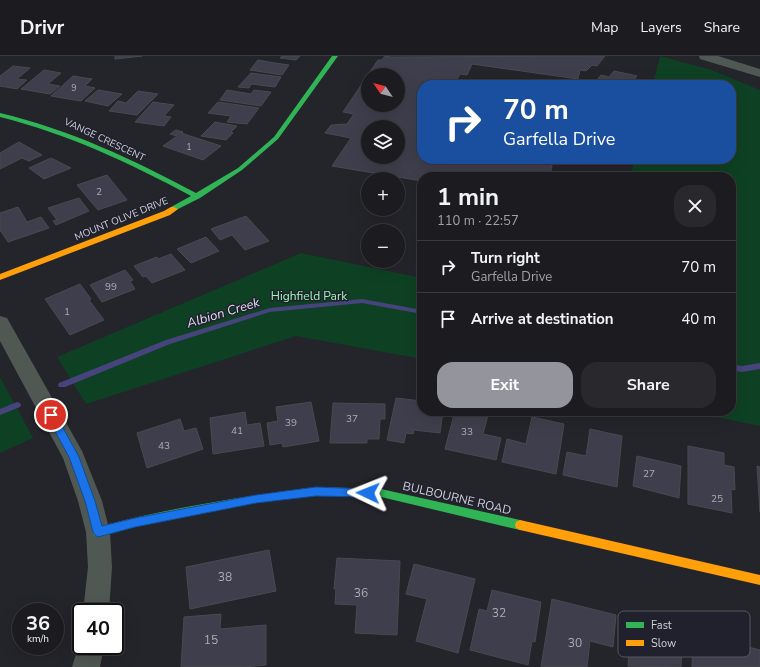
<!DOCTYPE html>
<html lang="en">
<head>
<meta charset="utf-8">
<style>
	body { margin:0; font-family:"Nunito Sans",sans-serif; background:#28282d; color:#f1f3f6; height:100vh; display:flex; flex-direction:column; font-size:15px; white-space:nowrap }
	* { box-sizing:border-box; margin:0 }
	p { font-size:13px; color:#a0a1a5 }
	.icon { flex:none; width:22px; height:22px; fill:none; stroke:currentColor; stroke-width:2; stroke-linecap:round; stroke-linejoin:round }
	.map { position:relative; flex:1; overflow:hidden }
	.panel { position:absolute; left:417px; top:116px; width:319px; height:244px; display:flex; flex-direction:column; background:#1b1b20; border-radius:16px; box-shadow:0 4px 16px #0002,0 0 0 1px #39393e }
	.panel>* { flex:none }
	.hud { position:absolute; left:417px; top:24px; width:319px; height:84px; border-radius:16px; box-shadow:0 4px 16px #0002,0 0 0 1px #39393e; background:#1a4fa0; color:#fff; overflow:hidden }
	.needle { width:26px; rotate:305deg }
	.buttons { position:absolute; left:361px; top:12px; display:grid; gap:8px }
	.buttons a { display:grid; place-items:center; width:44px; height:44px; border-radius:50%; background:#1b1b20; box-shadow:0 4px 16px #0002,0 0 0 1px #39393e; font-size:20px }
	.speed { position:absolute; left:12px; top:547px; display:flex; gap:8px; font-size:20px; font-weight:700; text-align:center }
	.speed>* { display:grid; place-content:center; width:52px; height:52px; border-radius:50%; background:#1b1b20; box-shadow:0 4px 16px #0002,0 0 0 1px #39393e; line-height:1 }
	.speed small { font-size:10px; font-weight:400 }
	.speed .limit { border:2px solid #111; border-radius:6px; background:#fff; color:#111 }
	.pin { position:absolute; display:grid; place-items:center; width:34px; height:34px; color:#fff; margin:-17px; border:2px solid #fff; border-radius:50%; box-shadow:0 1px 4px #0007 }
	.me { position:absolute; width:44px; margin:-22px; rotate:272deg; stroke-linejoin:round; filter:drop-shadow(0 0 3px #0008) }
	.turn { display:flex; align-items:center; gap:14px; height:84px; padding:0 20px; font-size:18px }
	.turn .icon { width:52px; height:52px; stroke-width:2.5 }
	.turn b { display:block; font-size:28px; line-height:34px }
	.round { display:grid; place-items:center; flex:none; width:42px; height:42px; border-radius:16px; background:#28282d }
	.headline { display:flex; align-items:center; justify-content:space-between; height:68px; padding:0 20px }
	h1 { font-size:24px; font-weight:700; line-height:30px }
	.primary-button { display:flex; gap:8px; margin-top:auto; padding:8px 20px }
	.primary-button a { flex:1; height:46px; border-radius:16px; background:#94949d; color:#fff; font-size:16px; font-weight:700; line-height:46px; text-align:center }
	.primary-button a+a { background:#28282d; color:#f1f3f6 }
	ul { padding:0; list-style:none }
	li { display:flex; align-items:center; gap:12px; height:52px; padding:0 20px; border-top:1px solid #39393e }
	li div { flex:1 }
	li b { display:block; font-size:15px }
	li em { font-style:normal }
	header { display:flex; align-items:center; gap:24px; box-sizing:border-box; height:56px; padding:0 20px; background:#1b1b20; border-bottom:1px solid #39393e }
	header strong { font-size:19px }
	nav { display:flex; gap:22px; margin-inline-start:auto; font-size:14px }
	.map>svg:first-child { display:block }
	.green { fill:#0e4123 }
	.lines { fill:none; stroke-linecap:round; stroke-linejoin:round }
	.stream { fill:#47447d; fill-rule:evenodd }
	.building { fill:#3f3e4c; stroke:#494950; fill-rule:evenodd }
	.street { fill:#505853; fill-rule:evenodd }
	.fast { fill:#30b455; fill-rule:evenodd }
	.slow { fill:#ff9f0a; fill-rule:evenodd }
	.route { fill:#1a73e8; stroke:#114b97 }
	.labels { text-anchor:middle; stroke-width:3; stroke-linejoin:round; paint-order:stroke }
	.far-number-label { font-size:9px; fill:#acacb6 }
	.far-street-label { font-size:10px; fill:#d0d0da; stroke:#21212e }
	.number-label { font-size:10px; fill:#acacb6 }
	.park-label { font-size:12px; fill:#99f8b4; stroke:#21212e }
	.street-label { font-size:12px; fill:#d0d0da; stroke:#21212e }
	.near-number-label { font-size:12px; fill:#acacb6 }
	.water-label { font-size:13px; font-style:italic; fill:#dedff2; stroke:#21212e }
	.key { fill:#21212e; stroke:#565662; stroke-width:1 }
	.key-label { font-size:11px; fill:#d0d0da }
</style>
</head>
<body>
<header>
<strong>Drivr</strong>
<nav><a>Map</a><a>Layers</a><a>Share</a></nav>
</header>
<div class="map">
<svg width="760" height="611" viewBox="0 0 760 611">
	<rect width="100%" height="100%" fill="#24242b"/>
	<!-- green -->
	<g class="green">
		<path d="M 660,0 L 712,14 L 760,34 L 760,370 L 686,355 L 731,355 L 731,121 L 630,121 L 635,103 L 731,103 L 731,29 L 653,29 Z"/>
		<path d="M 301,197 L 422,222 L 422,303 L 296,280 L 86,348 L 57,301 Z"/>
		<path d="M 0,321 L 33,382 L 0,397 Z"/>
	</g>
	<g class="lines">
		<!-- stream -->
		<g class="stream">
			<path d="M 362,243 L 422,254 L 422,258 L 362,247 L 270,256 L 170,288 L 65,331 L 59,331 L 58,329 L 59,327 L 166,284 L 270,252 Z"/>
			<path d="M 760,307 L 760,313 L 742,316 L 731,314 L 731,308 L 742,310 Z"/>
			<path d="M 17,346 L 20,347 L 21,349 L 20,351 L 0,359 L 0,353 Z"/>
		</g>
	</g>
	<!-- building -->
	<g class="building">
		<path d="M 115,0 L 142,0 L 115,3 Z"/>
		<path d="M 282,0 L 300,0 L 296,4 L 280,2 Z"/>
		<path d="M 385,0 L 391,1 L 605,0 L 597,10 L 592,9 L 586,15 L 580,14 L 578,23 L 472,8 L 467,19 L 460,18 L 454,29 L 422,29 L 422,103 L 553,103 L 550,121 L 540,119 L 540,121 L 422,121 L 422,125 L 332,110 L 351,82 L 325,77 L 331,69 L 347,68 L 354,58 L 343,56 L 378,4 L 382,4 ZM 368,19 L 398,19 L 398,49 L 368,49 ZM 368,71 L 398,71 L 398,101 L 368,101 Z"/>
		<path d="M 258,4 L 275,7 L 289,9 L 282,19 L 250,14 Z"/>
		<path d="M 13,10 L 30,12 L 17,23 L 27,24 L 17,33 L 0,30 L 0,20 Z"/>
		<path d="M 44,14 L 61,17 L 48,28 L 60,30 L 50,38 L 21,33 Z"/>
		<path d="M 614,15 L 637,20 L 631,28 L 634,29 L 593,29 L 601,19 L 609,21 Z"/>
		<path d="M 251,17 L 281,21 L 275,31 L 251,28 L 249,32 L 238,31 Z"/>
		<path d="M 73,20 L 92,23 L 85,30 L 95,32 L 81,45 L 51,40 Z"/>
		<path d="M 98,34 L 122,38 L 108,50 L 85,45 Z"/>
		<path d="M 227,34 L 251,38 L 254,34 L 271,36 L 261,50 L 220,44 Z"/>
		<path d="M 138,35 L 158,38 L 137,59 L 109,55 L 118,45 L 126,47 Z"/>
		<path d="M 153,46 L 174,49 L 164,60 L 171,61 L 164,70 L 135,66 Z"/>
		<path d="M 218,46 L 259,52 L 247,68 L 227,66 L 231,60 L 208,57 Z"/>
		<path d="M 215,66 L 237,70 L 231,76 L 233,77 L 226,84 L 201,80 Z"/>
		<path d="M 176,74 L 183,76 L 181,77 L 221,90 L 203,104 L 163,90 L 177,80 L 170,78 Z"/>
		<path d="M 19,86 L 42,99 L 29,105 L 22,102 L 0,113 L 0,97 Z"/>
		<path d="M 51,102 L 71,112 L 44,123 L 29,112 Z"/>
		<path d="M 107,119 L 127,144 L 98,154 L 77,129 Z"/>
		<path d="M 79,142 L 89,155 L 56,169 L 53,165 L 57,164 L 48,152 Z"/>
		<path d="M 18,151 L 27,166 L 41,161 L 49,172 L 8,186 L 0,174 L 0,157 Z"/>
		<path d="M 246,160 L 269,185 L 245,194 L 232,179 L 220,184 L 211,173 Z"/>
		<path d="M 206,181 L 219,195 L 191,207 L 177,193 Z"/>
		<path d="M 171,198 L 185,214 L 152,227 L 146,220 L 143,221 L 134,210 L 157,201 L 158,203 Z"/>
		<path d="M 125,214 L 133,224 L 130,225 L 135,233 L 102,246 L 90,229 Z"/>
		<path d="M 80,228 L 91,243 L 89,244 L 104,264 L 70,279 L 45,243 Z"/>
		<path d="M 396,342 L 422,345 L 422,355 L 443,355 L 440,377 L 414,374 L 413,378 L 406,377 L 404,387 L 387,384 Z"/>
		<path d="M 311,346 L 319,385 L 283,391 L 282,387 L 270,389 L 267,367 L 278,365 L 276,351 Z"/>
		<path d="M 333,347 L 385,348 L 385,363 L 380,363 L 379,383 L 367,383 L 367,387 L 330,387 Z"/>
		<path d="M 455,355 L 489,355 L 483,378 L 501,382 L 496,404 L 445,393 Z"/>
		<path d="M 245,356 L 247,369 L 260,367 L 264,390 L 213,398 L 210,362 Z"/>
		<path d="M 532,361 L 564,368 L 556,418 L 502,406 L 507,383 L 526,388 Z"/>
		<path d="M 180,363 L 184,375 L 196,372 L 203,393 L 147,412 L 137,377 Z"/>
		<path d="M 590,373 L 622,380 L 617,431 L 563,419 L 567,396 L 586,400 Z"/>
		<path d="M 688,390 L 724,397 L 724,409 L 734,411 L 735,434 L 731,433 L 732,457 L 688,448 Z"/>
		<path d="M 637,400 L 681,410 L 679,442 L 633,430 Z"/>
		<path d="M 757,410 L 760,411 L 760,456 Z"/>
		<path d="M 269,494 L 276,535 L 190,553 L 186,511 Z"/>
		<path d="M 337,502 L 400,505 L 397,579 L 355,577 L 357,549 L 335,548 L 336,533 L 334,533 Z"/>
		<path d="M 414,508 L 475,523 L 458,597 L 416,585 L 427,543 L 406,538 Z"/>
		<path d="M 492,534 L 541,546 L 535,586 L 532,585 L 528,609 L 470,594 L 479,553 L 487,555 Z"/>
		<path d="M 552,543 L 616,559 L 613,591 L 590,585 L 587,611 L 541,611 Z"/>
		<path d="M 221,558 L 220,573 L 266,569 L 266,609 L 244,611 L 181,611 L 184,561 Z"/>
		<path d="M 623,559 L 683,575 L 681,611 L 628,610 L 631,571 L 622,569 Z"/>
		<path d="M 693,577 L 760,594 L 760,611 L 692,611 Z"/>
	</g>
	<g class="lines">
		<!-- street -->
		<g class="street">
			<path d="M 699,0 L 718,0 L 760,13 L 760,21 L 700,3 Z"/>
			<path d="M 0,260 L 7,262 L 82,395 L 102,445 L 110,476 L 112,511 L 109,556 L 83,556 L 88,511 L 86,476 L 78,445 L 63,402 L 0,285 Z"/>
			<path d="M 81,582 L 81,590 L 104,590 L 100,611 L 72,611 Z"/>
		</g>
		<!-- fast -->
		<g class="fast">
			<path d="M 332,0 L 338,0 L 278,83 L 242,114 L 200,142 L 174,155 L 171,155 L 171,151 L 191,140 C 130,107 68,78 0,61 L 0,57 C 71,74 132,103 196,137 L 238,112 L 274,81 Z"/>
			<path d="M 316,431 L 381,433 L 520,464 L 524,466 L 525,469 L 524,472 L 520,474 L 381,441 L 316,439 L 256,447 L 135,471 L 98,481 L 94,479 L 93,476 L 94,473 L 98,471 C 169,452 243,440 316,431 Z"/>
		</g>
		<!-- slow -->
		<g class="slow">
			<path d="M 171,151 L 174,151 L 178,153 L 170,159 L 0,224 L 0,218 L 164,155 Z"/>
			<path d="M 520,464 L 760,519 L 760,529 L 520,474 L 516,472 L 515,469 L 516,466 Z"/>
		</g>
	</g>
	<!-- route -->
	<path class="route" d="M 51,356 L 55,357 L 79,401 L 95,445 L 102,470 L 135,462 L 256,439 L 316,431 L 368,433 L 372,434 L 373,437 L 372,440 L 368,441 L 316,440 L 256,447 L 135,471 L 98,481 L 95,479 L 93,476 L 85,445 L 69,401 L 46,359 L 48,357 Z"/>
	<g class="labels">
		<!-- far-number labels -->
		<g class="far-number-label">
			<text x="74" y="35">9</text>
			<text x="189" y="94">1</text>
		</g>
		<!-- far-street labels -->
		<g class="far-street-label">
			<text transform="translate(105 83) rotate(25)" y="4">VANGE CRESCENT</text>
			<text transform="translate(121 162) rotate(-22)" y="4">MOUNT OLIVE DRIVE</text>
		</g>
		<!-- number labels -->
		<g class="number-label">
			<text x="99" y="139">2</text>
			<text x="111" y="234">99</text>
			<text x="67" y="259">1</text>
			<text x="352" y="366">37</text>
			<text x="291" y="370">39</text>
			<text x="237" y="378">41</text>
			<text x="467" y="379">33</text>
			<text x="164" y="393">43</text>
			<text x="649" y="421">27</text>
			<text x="717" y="446">25</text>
		</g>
		<!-- park labels -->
		<g class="park-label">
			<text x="309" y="244">Highfield Park</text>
		</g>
		<!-- street labels -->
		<g class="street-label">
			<text transform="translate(457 442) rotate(13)" y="4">BULBOURNE ROAD</text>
		</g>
		<!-- near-number labels -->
		<g class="near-number-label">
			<text x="225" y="525">38</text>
			<text x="361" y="541">36</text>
			<text x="499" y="561">32</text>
			<text x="211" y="588">15</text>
			<text x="575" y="591">30</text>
		</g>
		<!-- water labels -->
		<g class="water-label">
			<text transform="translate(223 256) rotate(-17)" y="5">Albion Creek</text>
		</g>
	</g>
	<!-- legend -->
	<rect x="618" y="555" width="132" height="46" rx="6" class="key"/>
	<rect x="626" y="566" width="18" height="6" fill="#30b455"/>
	<rect x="626" y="584" width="18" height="6" fill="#ff9f0a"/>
	<g class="key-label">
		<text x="651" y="573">Fast</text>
		<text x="651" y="591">Slow</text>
	</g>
</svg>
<div class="buttons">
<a><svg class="needle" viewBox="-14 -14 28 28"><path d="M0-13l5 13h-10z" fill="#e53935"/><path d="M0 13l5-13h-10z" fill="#a0a1a5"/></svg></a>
<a><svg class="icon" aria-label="layers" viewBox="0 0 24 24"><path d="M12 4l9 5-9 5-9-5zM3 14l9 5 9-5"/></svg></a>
<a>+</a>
<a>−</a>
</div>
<div class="speed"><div>36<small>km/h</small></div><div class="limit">40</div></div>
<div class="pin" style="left:51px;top:359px;background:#d93025"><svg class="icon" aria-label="arrive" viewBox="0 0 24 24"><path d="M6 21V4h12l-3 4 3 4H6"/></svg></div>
<svg class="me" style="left:368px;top:437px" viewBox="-20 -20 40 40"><path d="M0-17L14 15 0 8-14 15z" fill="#1a73e8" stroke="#fff" stroke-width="4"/></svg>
<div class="hud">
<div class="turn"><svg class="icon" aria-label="right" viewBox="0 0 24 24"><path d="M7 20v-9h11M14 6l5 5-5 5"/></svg><div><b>70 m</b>Garfella Drive</div></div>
</div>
<section class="panel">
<div class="headline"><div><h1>1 min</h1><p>110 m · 22:57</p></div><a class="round"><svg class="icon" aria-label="close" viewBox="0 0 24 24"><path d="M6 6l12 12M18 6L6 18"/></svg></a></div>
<ul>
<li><svg class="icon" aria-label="right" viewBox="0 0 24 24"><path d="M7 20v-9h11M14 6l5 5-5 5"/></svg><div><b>Turn right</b><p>Garfella Drive</p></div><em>70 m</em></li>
<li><svg class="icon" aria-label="arrive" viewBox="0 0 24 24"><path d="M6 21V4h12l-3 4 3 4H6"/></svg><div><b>Arrive at destination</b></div><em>40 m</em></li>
</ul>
<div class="primary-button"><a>Exit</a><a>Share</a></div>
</section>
</div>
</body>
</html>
